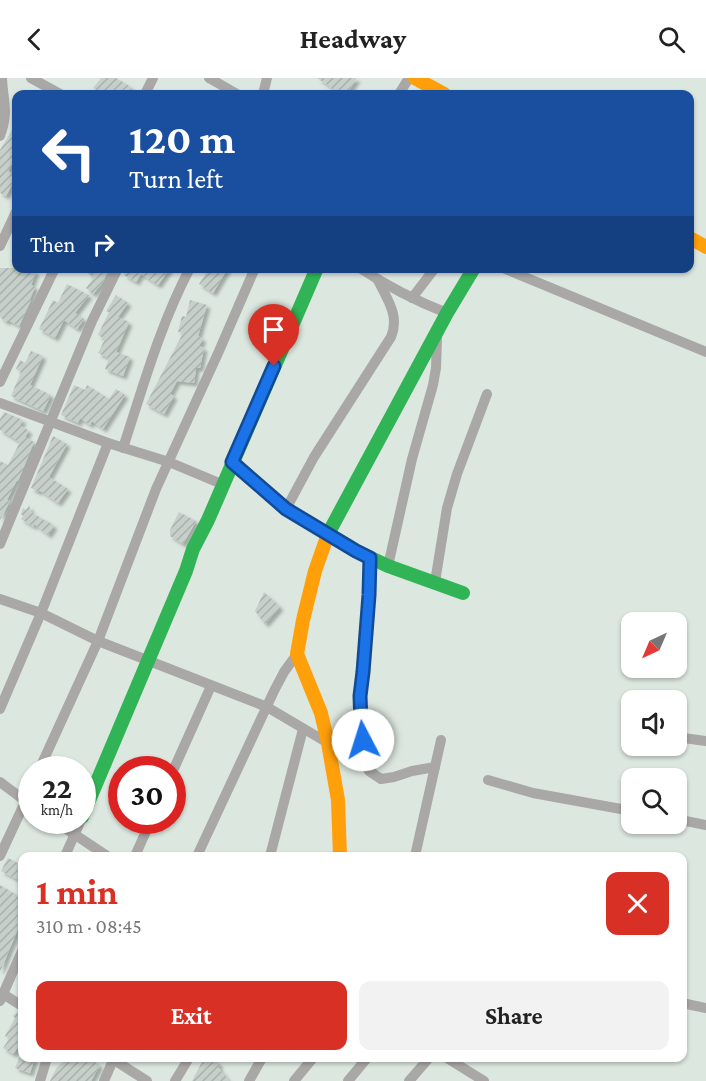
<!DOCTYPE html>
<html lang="en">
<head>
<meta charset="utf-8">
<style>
	body { margin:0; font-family:"Crimson Pro",serif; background:#f2f2f2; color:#222; height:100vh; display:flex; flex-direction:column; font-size:22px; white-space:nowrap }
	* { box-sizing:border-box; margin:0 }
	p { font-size:20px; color:#767676 }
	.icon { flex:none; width:33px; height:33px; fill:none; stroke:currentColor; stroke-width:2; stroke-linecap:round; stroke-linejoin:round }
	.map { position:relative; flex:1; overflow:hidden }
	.sheet { position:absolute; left:18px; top:774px; width:669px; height:210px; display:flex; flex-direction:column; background:#fff; border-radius:12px; box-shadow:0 2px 4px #0004 }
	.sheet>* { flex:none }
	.banner { position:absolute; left:12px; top:12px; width:682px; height:183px; border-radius:12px; box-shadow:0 2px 4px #0004; background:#1a4fa0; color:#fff; overflow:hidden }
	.needle { width:39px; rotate:224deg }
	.tools { position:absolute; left:621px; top:534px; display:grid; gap:12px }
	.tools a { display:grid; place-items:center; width:66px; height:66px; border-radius:12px; background:#fff; box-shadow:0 2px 4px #0004; font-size:30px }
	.speed { position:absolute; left:18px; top:678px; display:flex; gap:12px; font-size:30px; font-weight:700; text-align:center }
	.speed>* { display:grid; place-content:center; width:78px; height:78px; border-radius:50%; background:#fff; box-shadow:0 2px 4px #0004; line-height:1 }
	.speed small { font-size:15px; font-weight:400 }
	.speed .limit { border:9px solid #d22; background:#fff; color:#111 }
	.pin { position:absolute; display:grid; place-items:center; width:51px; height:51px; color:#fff; margin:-62px -26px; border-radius:50% 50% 50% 0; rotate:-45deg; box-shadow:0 0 6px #0007 }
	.pin .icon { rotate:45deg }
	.me { position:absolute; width:66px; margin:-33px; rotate:355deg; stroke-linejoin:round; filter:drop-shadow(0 0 4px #0008) }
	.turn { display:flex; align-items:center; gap:21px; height:126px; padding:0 18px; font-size:27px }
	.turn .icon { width:78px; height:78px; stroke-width:2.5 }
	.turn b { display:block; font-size:42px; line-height:51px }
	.then { display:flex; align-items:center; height:57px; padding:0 18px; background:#0003; gap:12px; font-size:22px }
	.round { display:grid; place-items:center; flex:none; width:63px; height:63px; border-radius:12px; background:#f2f2f2 }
	.summary { display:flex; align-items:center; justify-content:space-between; height:102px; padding:0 18px }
	h1 { font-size:36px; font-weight:700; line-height:45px; color:#d93025 }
	.primary-button { display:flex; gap:12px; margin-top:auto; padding:12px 18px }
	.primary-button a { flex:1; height:69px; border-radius:12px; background:#d93025; color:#fff; font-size:24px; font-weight:700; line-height:69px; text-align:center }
	.primary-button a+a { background:#f2f2f2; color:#222 }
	header { display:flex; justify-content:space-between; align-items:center; height:78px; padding:0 18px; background:#fff; font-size:27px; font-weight:700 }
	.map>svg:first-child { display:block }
	.building { fill:url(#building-hatch); filter:url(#shadow) }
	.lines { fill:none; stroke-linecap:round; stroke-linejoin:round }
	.street { stroke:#a9a8a7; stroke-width:10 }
	.fast { stroke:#30b455; stroke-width:14 }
	.slow { stroke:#ff9f0a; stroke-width:14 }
	.route-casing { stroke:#114b97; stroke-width:15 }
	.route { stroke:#1a73e8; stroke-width:10 }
</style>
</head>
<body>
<header><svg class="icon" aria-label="back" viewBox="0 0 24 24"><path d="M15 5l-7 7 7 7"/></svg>Headway<svg class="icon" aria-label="search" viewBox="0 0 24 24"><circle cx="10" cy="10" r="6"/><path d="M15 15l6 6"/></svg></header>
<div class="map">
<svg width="706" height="1003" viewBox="0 0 706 1003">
	<defs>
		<pattern id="building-hatch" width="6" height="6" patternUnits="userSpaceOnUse" patternTransform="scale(1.5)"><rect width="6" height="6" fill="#c6cfc9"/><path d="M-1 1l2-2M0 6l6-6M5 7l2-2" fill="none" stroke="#a9b1ac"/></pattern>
		<filter id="shadow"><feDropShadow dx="3.5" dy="3.5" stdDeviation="1.5" flood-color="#0004"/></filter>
	</defs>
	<rect width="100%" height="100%" fill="#dce7df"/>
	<!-- building -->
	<g class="building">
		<path d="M 101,0 L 116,0 L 131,9 L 127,16 L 102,16 L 93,10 Z"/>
		<path d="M 317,0 L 357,0 L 347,16 L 341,16 Z"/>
		<path d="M 16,45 L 16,79 L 8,93 L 16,99 L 6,118 L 0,115 L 0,72 Z"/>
		<path d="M 0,190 L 28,190 L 36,194 L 31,207 L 35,209 L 30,221 L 31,222 L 19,248 L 8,242 L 6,244 L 0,239 Z"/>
		<path d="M 90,190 L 109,190 L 103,204 L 93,216 L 86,210 L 94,199 L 88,196 Z"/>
		<path d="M 128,190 L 170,190 L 158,207 L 141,196 L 136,204 L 124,197 Z"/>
		<path d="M 209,190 L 228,190 L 213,215 L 199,206 Z"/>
		<path d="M 67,206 L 89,217 L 75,235 L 84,241 L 77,251 L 64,242 L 55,260 L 39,251 L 53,222 L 58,225 Z"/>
		<path d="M 116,217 L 128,225 L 118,239 L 129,244 L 116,274 L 130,279 L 123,298 L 105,291 L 109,280 L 98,275 L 105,261 L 98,257 L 109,234 L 106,233 Z"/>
		<path d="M 190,222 L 207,227 L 198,258 L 203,261 L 199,268 L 204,270 L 200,290 L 196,290 L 194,305 L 177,303 L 170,316 L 174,318 L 164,336 L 146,326 L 183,255 L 178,254 L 182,238 L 186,239 Z"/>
		<path d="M 31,273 L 43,278 L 30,307 L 51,317 L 43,333 L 11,318 L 21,294 L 16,291 L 20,282 L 25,285 Z"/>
		<path d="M 74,307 L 85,312 L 87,307 L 109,321 L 116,311 L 125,317 L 103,351 L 92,343 L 90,347 L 80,340 L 78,345 L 61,337 Z"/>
		<path d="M 4,334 L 23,342 L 20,347 L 29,353 L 25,359 L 34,364 L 18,403 L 17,402 L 7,422 L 10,423 L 0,442 L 0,383 L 8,387 L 20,364 L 0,352 L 0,341 Z"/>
		<path d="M 53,358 L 67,366 L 49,399 L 68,411 L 58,425 L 39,412 L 38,414 L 31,410 Z"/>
		<path d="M 29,427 L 31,434 L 46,443 L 46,442 L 54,448 L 48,457 L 33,445 L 34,449 L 21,441 L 23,438 L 21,436 L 23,430 L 26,432 Z"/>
		<path d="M 179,434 L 196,443 L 183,466 L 170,458 L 170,452 Z"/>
		<path d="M 264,514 L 280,529 L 265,546 L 255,533 Z"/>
		<path d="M 8,780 L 22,787 L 22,804 L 1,793 Z"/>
		<path d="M 0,807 L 22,820 L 22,841 L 0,894 Z"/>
		<path d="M 17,934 L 22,935 L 22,956 L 17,966 L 19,968 L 13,976 L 3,970 L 9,961 L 5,958 L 15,940 L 13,938 Z"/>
		<path d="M 19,980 L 35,980 L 30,995 L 15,990 Z"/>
		<path d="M 68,980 L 87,980 L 100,987 L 91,1003 L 50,1003 L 57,989 Z"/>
		<path d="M 204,980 L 211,980 L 220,986 L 218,989 L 229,1003 L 192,1003 Z"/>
	</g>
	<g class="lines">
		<!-- street -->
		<g class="street">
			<path d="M 31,0 L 60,16"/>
			<path d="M 209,0 L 237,16"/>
			<path d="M 145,16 L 153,0"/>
			<path d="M 263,16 L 267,0"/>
			<path d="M 399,16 L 409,0"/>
			<path d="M 0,58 C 9,35 3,23 2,0"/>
			<path d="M 0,168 L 16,134"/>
			<path d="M 360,190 C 387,208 416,223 447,235"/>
			<path d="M 503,190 L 706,274"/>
			<path d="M 412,220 L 435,190"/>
			<path d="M 0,304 L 55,190"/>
			<path d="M 0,325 L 108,365 L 169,384 L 224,407"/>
			<path d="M 123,370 C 143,309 160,247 190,190"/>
			<path d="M 286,431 L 314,379 L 391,259 C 400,238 387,221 378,202"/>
			<path d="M 0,466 L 92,243 L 118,190"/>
			<path d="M 370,480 C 371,517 367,555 364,591 C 363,601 361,610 360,619 C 359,644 363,669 369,693 L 381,701 L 394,699 L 412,693 L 435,689"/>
			<path d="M 388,488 L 412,381 L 433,307 L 436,290 L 437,260"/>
			<path d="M 435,504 L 447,430 L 457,396 L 487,316"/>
			<path d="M 0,521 L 41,535 L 98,563 L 267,629 L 328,665"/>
			<path d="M 0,631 L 41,535 L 108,365"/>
			<path d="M 676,659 L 706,663"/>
			<path d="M 39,692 L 98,563 L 156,411 L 219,273 L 255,190"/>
			<path d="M 172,695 L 211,608"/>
			<path d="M 488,702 L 533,715 L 632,733"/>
			<path d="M 0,704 L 32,728"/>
			<path d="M 676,741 L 706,747"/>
			<path d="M 53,742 L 107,778"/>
			<path d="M 0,778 L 32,709"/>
			<path d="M 65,778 L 81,742"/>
			<path d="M 135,778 L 151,742"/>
			<path d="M 197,778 L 274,613 L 284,594 L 297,576"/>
			<path d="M 270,778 L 303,651"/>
			<path d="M 415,778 L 441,662"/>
			<path d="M 3,916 L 22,928"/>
			<path d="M 0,923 L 22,873"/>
			<path d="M 682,925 L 706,930"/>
			<path d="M 111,980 L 147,1003"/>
			<path d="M 447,980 L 484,1003"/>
			<path d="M 40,1003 L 47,980"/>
			<path d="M 104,1003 L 114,980"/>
			<path d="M 175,1003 L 189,980"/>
			<path d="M 249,1003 L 262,980"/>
			<path d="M 294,1003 L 313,980"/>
			<path d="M 348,1003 L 367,980"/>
			<path d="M 409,1003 L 429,980"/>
		</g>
		<!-- fast -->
		<g class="fast">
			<path d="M 463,515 L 388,488 L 356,473 L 328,456 L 447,235 L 474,190"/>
			<path d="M 82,739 L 186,493 L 193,471 L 208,442 L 317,190"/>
		</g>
		<!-- slow -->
		<g class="slow">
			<path d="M 415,0 L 444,16"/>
			<path d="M 690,160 L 706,169"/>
			<path d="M 232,384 L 286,431 L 328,456 L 315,493 L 303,542 L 297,576 L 321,635 L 328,665 L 338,722 L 340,778"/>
		</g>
	</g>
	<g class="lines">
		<!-- route casing -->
		<g class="route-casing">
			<path id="route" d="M 274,288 L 232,384 L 286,431 L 356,473 L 370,480 L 369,517 L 363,594 L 360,618 L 361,645 L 363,662"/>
		</g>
		<!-- route -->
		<use href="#route" class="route"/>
	</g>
</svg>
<div class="tools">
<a><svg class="needle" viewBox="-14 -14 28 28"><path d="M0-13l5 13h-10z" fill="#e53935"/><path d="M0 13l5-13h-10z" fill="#767676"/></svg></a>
<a><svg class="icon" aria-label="sound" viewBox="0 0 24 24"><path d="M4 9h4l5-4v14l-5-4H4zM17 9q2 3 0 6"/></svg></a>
<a><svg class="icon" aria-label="search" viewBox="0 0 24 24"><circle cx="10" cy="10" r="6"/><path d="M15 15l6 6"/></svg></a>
</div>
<div class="speed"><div>22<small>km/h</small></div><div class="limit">30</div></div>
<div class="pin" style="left:274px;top:288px;background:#d93025"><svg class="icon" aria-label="arrive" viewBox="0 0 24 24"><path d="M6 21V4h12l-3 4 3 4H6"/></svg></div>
<svg class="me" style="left:363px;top:662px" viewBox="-20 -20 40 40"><circle r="19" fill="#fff"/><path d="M0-13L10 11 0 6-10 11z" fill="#1a73e8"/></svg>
<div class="banner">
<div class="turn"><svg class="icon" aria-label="left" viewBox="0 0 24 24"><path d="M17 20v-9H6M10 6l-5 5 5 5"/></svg><div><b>120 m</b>Turn left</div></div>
<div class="then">Then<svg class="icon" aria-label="right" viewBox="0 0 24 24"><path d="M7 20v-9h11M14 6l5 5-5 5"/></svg></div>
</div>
<section class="sheet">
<div class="summary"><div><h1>1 min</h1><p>310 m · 08:45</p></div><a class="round" style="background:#d93025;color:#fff"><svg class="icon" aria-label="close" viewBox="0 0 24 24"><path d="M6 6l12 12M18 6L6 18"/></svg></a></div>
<div class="primary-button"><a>Exit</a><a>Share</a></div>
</section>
</div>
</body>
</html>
